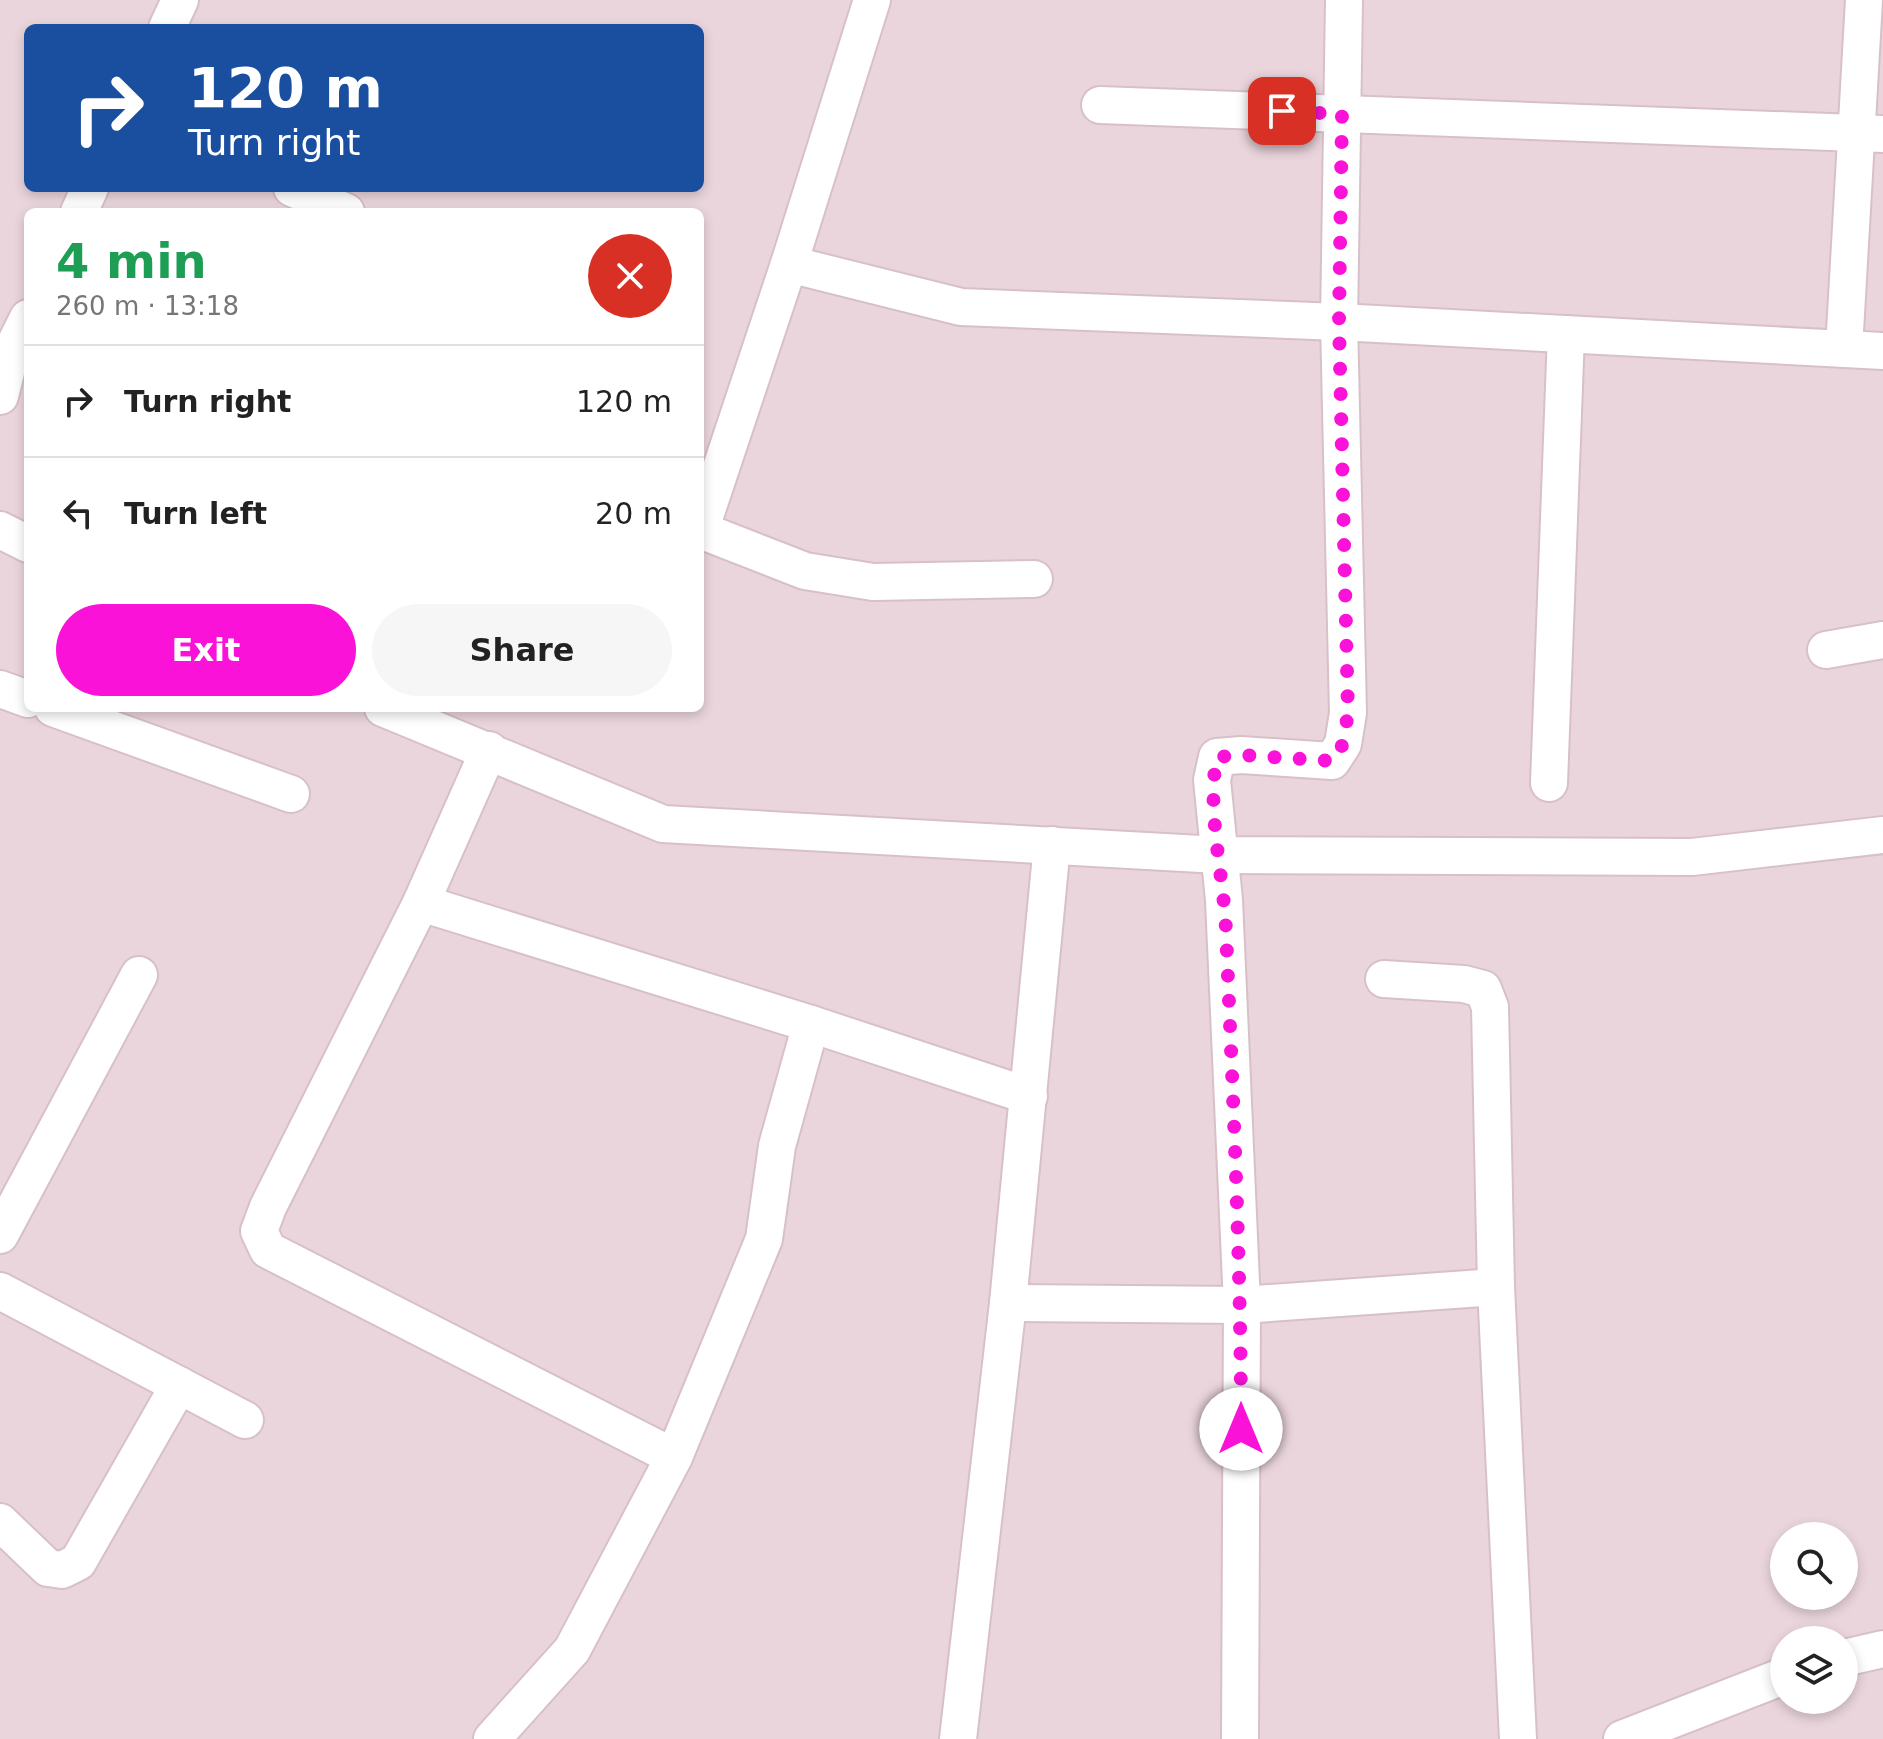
<!DOCTYPE html>
<html lang="en">
<head>
<meta charset="utf-8">
<style>
	body { margin:0; font-family:"DejaVu Sans",sans-serif; background:#f6f6f6; color:#222; height:100vh; display:flex; flex-direction:column; font-size:30px; white-space:nowrap }
	* { box-sizing:border-box; margin:0 }
	p { font-size:26px; color:#767676 }
	.icon { flex:none; width:44px; height:44px; fill:none; stroke:currentColor; stroke-width:2; stroke-linecap:round; stroke-linejoin:round }
	.map { position:relative; flex:1; overflow:hidden }
	.sheet { position:absolute; left:24px; top:208px; width:680px; height:504px; display:flex; flex-direction:column; background:#fff; border-radius:12px; box-shadow:0 4px 12px #0003 }
	.sheet>* { flex:none }
	.hud { position:absolute; left:24px; top:24px; width:680px; height:168px; border-radius:12px; box-shadow:0 4px 12px #0003; background:#1a4fa0; color:#fff; overflow:hidden }
	.controls { position:absolute; left:1770px; top:1522px; display:grid; gap:16px }
	.controls a { display:grid; place-items:center; width:88px; height:88px; border-radius:50%; background:#fff; box-shadow:0 4px 12px #0003; font-size:40px }
	.pin { position:absolute; display:grid; place-items:center; width:68px; height:68px; color:#fff; margin:-34px; border-radius:16px; box-shadow:0 4px 12px #0006 }
	.me { position:absolute; width:88px; margin:-44px; rotate:0deg; stroke-linejoin:round; filter:drop-shadow(0 0 6px #0008) }
	.turn { display:flex; align-items:center; gap:28px; height:168px; padding:0 32px; font-size:36px }
	.turn .icon { width:104px; height:104px; stroke-width:2.5 }
	.turn b { display:block; font-size:56px; line-height:68px }
	.round { display:grid; place-items:center; flex:none; width:84px; height:84px; border-radius:42px; background:#f6f6f6 }
	.headline { display:flex; align-items:center; justify-content:space-between; height:136px; padding:0 32px }
	h1 { font-size:48px; font-weight:700; line-height:60px; color:#1e9e55 }
	.cta { display:flex; gap:16px; margin-top:auto; padding:16px 32px }
	.cta a { flex:1; height:92px; border-radius:48px; background:#fa12d8; color:#fff; font-size:32px; font-weight:700; line-height:92px; text-align:center }
	.cta a+a { background:#f6f6f6; color:#222 }
	ul { padding:0; list-style:none }
	li { display:flex; align-items:center; gap:24px; height:112px; padding:0 32px; border-top:2px solid #e0e0e0 }
	li div { flex:1 }
	li b { display:block; font-size:30px }
	li em { font-style:normal }
	.map>svg:first-child { display:block }
	.residential { fill:#ead5dc; fill-rule:evenodd }
	.lines { fill:none; stroke-linecap:round; stroke-linejoin:round }
	.minor-casing { stroke:#d8c0c8; stroke-width:40 }
	.minor { stroke:#fff; stroke-width:36 }
	.route { stroke:#fa12d8; stroke-width:14; stroke-dasharray:0 25.2 }
</style>
</head>
<body>
<div class="map">
<svg width="1883" height="1739" viewBox="0 0 1883 1739">
	<rect width="100%" height="100%" fill="#f2e3e8"/>
	<!-- residential -->
	<path class="residential" d="M 0,0 L 1883,0 L 1883,1739 L 0,1739 ZM 28,28 L 700,28 L 700,188 L 28,188 ZM 28,212 L 700,212 L 700,708 L 28,708 ZM 1784,1536 L 1844,1536 L 1844,1596 L 1784,1596 ZM 1784,1640 L 1844,1640 L 1844,1700 L 1784,1700 Z"/>
	<g class="lines">
		<!-- minor casing -->
		<g class="minor-casing">
			<g id="minor">
				<path d="M 167,28 L 180,0"/>
				<path d="M 1100,105 L 1883,134"/>
				<path d="M 292,188 L 346,212"/>
				<path d="M 79,212 L 90,188"/>
				<path d="M 789,264 L 961,307 L 1339,322 L 1883,351"/>
				<path d="M 1844,349 L 1864,0"/>
				<path d="M 0,396 L 11,352 L 28,318"/>
				<path d="M 0,530 L 28,544"/>
				<path d="M 700,530 L 805,571 L 873,582 L 1034,579"/>
				<path d="M 700,531 L 789,264 L 872,0"/>
				<path d="M 1826,650 L 1883,640"/>
				<path d="M 0,689 L 28,699"/>
				<path d="M 53,708 L 291,794"/>
				<path d="M 383,708 L 663,824 L 1219,855 L 1692,857 L 1883,835"/>
				<path d="M 489,750 L 421,903 L 268,1207 L 259,1231 L 268,1250 L 674,1457"/>
				<path d="M 1549,783 L 1566,334"/>
				<path d="M 421,903 L 811,1024 L 1029,1096"/>
				<path d="M 1384,979 L 1464,984 L 1483,989 L 1490,1007 L 1496,1287 L 1518,1739"/>
				<path d="M 0,1235 L 139,975"/>
				<path d="M 0,1291 L 245,1420"/>
				<path d="M 1008,1303 L 1242,1305 L 1496,1287"/>
				<path d="M 0,1522 L 48,1568 L 62,1570 L 78,1562 L 179,1385"/>
				<path d="M 1844,1658 L 1883,1649"/>
				<path d="M 492,1739 L 572,1650 L 674,1457 L 764,1239 L 777,1146 L 811,1024"/>
				<path d="M 958,1739 L 1008,1303 L 1052,845"/>
				<path d="M 1240,1739 L 1242,1305 L 1224,900 L 1212,780 L 1217,757 L 1241,755 L 1332,761 L 1343,744 L 1348,713 L 1339,322 L 1344,0"/>
				<path d="M 1622,1739 L 1784,1676"/>
			</g>
		</g>
		<!-- minor -->
		<use href="#minor" class="minor"/>
	</g>
	<g class="lines">
		<!-- route -->
		<path class="route" d="M 1241,1429 C 1241,1263 1233,1097 1226,931 C 1224,877 1206,809 1217,757 L 1241,755 L 1332,761 L 1343,744 L 1348,713 L 1339,322 L 1342,114 L 1282,111"/>
	</g>
</svg>
<div class="controls">
<a><svg class="icon" aria-label="search" viewBox="0 0 24 24"><circle cx="10" cy="10" r="6"/><path d="M15 15l6 6"/></svg></a>
<a><svg class="icon" aria-label="layers" viewBox="0 0 24 24"><path d="M12 4l9 5-9 5-9-5zM3 14l9 5 9-5"/></svg></a>
</div>
<div class="pin" style="left:1282px;top:111px;background:#d93025"><svg class="icon" aria-label="arrive" viewBox="0 0 24 24"><path d="M6 21V4h12l-3 4 3 4H6"/></svg></div>
<svg class="me" style="left:1241px;top:1429px" viewBox="-20 -20 40 40"><circle r="19" fill="#fff"/><path d="M0-13L10 11 0 6-10 11z" fill="#fa12d8"/></svg>
<div class="hud">
<div class="turn"><svg class="icon" aria-label="right" viewBox="0 0 24 24"><path d="M7 20v-9h11M14 6l5 5-5 5"/></svg><div><b>120 m</b>Turn right</div></div>
</div>
<section class="sheet">
<div class="headline"><div><h1>4 min</h1><p>260 m · 13:18</p></div><a class="round" style="background:#d93025;color:#fff"><svg class="icon" aria-label="close" viewBox="0 0 24 24"><path d="M6 6l12 12M18 6L6 18"/></svg></a></div>
<ul>
<li><svg class="icon" aria-label="right" viewBox="0 0 24 24"><path d="M7 20v-9h11M14 6l5 5-5 5"/></svg><div><b>Turn right</b></div><em>120 m</em></li>
<li><svg class="icon" aria-label="left" viewBox="0 0 24 24"><path d="M17 20v-9H6M10 6l-5 5 5 5"/></svg><div><b>Turn left</b></div><em>20 m</em></li>
</ul>
<div class="cta"><a>Exit</a><a>Share</a></div>
</section>
</div>
</body>
</html>
